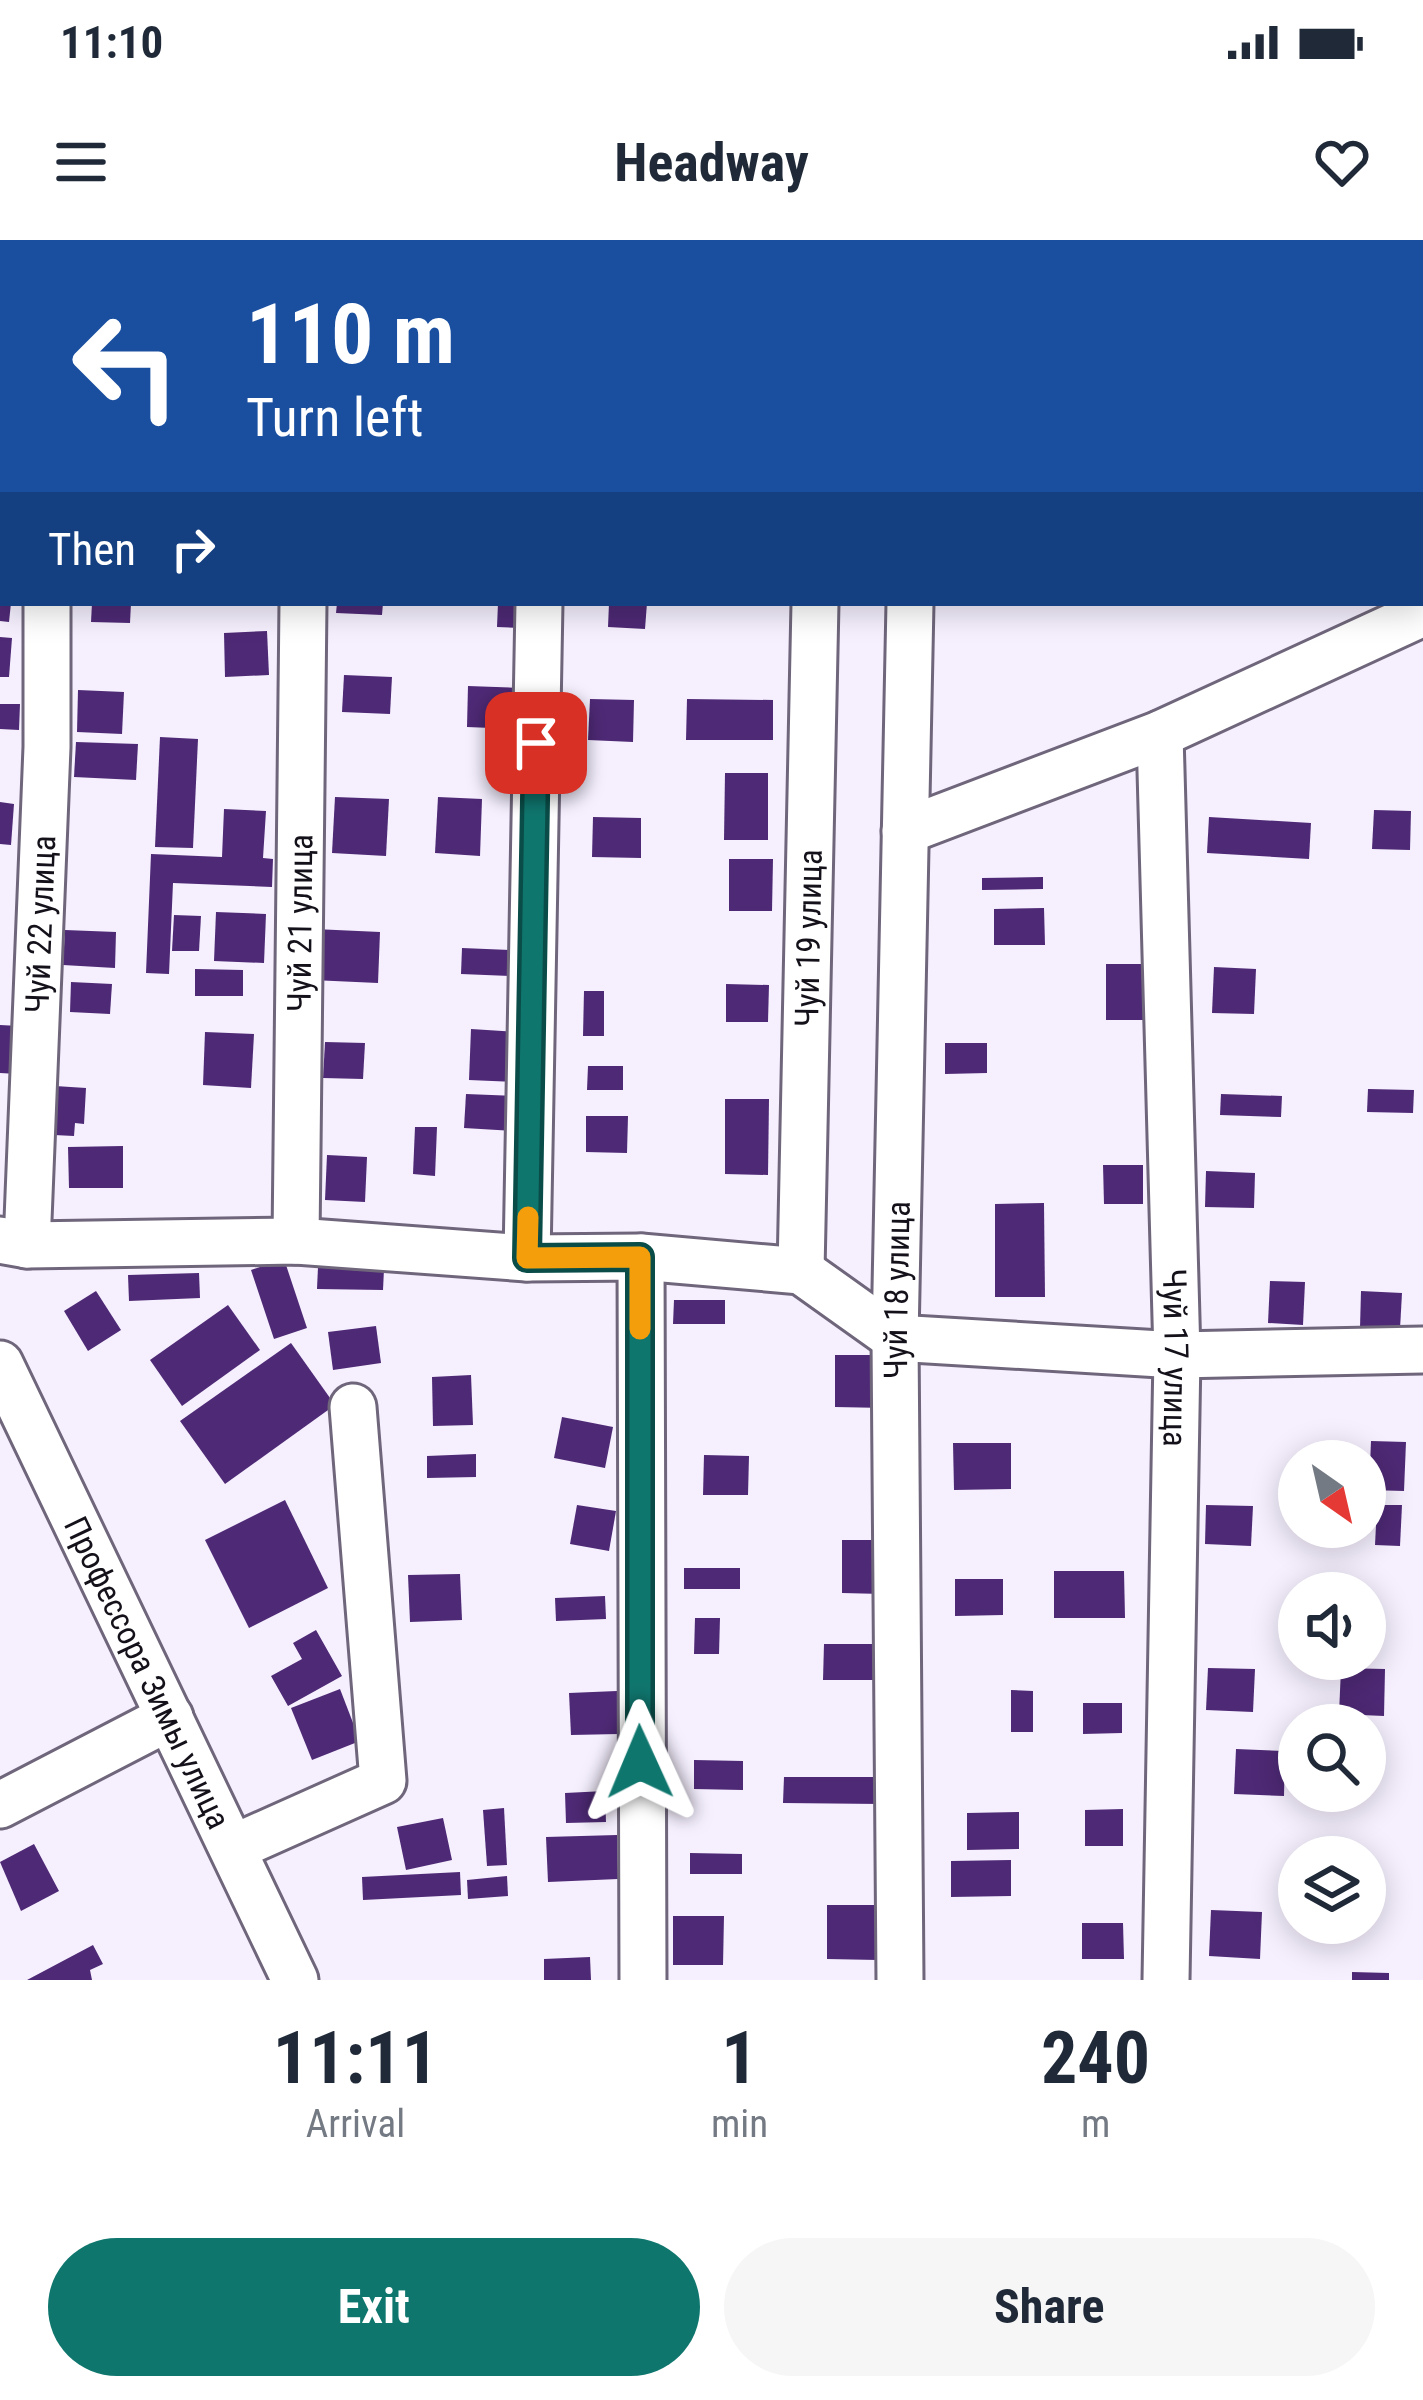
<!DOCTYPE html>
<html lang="en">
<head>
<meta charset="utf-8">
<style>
	body { margin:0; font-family:"Roboto Condensed",sans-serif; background:#f6f6f7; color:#1f2937; height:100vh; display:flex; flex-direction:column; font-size:45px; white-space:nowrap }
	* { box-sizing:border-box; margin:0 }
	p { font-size:39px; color:#747a83 }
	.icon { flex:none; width:66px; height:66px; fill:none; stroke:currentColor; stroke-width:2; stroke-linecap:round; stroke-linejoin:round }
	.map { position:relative; height:1740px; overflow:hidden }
	.sheet { display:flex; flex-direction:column; background:#fff; flex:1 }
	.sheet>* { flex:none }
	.top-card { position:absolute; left:0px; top:0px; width:1425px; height:366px; box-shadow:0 6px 30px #0003; background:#1a4fa0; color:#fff; overflow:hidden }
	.needle { width:78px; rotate:146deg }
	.tools { position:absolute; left:1278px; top:1200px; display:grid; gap:24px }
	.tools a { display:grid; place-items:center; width:108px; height:108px; border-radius:50%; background:#fff; box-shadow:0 6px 30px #0003; font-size:60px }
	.pin { position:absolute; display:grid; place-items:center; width:102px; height:102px; color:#fff; margin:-51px; border-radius:24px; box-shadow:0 6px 18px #0006 }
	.me { position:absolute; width:132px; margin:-66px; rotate:359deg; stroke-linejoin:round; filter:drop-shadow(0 0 9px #0008) }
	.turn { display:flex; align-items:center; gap:42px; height:252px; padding:0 48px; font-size:54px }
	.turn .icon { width:156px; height:156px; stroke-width:2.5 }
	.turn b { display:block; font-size:84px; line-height:102px }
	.then { display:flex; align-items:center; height:114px; padding:0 48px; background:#0003; gap:24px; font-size:45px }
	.eta { display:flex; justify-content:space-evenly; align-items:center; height:204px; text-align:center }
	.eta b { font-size:72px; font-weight:700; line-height:84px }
	.action { display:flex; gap:24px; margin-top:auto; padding:24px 48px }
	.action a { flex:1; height:138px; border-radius:72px; background:#0f766e; color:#fff; font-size:48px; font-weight:700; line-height:138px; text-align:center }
	.action a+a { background:#f6f6f7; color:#1f2937 }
	.status { display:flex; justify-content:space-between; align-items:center; height:84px; padding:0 60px; background:#fff; direction:ltr }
	.status svg { height:33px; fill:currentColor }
	header { display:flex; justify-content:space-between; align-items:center; height:156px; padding:0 48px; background:#fff; font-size:54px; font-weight:700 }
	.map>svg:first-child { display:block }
	.building { fill:#4e2975 }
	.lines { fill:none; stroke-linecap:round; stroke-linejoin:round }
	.minor-casing { stroke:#6f667b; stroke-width:51 }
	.minor { stroke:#fff; stroke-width:45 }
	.route-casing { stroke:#0a4d48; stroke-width:30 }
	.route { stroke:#0f766e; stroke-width:21 }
	.slow { stroke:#f59e0b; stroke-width:21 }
	.labels { text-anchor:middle; stroke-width:12; stroke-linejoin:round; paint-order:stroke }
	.street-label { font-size:33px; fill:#15111a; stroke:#fff }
</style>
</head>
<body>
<div class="status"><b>11:10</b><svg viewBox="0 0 49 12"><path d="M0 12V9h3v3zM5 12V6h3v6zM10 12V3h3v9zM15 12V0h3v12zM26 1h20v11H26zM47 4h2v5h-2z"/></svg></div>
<header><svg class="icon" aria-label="menu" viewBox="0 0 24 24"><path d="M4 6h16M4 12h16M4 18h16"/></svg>Headway<svg class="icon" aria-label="heart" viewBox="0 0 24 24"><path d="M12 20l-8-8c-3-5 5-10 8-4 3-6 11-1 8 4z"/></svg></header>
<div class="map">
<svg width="1423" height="1740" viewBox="0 0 1423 1740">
	<rect width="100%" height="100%" fill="#f5effe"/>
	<!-- building -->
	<g class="building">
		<path d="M 0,363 L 11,363 L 9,382 L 0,381 Z"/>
		<path d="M 92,363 L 131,363 L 130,383 L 91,382 Z"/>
		<path d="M 337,363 L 383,363 L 382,375 L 336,373 Z"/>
		<path d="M 498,363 L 522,364 L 521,388 L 497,387 Z"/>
		<path d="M 609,363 L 647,363 L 645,389 L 608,387 Z"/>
		<path d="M 267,391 L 269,435 L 225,437 L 224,393 Z"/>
		<path d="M 0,397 L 12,398 L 9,437 L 0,437 Z"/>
		<path d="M 344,435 L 392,437 L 390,474 L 342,472 Z"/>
		<path d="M 468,446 L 520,448 L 518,489 L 467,487 Z"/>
		<path d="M 78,450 L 124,452 L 122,494 L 77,492 Z"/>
		<path d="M 590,459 L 634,460 L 633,502 L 588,500 Z"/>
		<path d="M 687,459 L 773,460 L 773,500 L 686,500 Z"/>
		<path d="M 0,464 L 20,464 L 19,490 L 0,489 Z"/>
		<path d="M 160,497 L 198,499 L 193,608 L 155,607 Z"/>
		<path d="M 76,502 L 138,504 L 136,540 L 74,537 Z"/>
		<path d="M 725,533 L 768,533 L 768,600 L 724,600 Z"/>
		<path d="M 335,557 L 389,559 L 386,616 L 332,613 Z"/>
		<path d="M 438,557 L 482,559 L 480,616 L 435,613 Z"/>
		<path d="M 0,562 L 14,564 L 11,605 L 0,604 Z"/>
		<path d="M 224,569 L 266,571 L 263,618 L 273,619 L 272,647 L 173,643 L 169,734 L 146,733 L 151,614 L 222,617 Z"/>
		<path d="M 1374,570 L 1411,571 L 1410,610 L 1372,609 Z"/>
		<path d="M 593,577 L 641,578 L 641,618 L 592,617 Z"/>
		<path d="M 1209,577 L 1311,583 L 1309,619 L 1207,613 Z"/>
		<path d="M 729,619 L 773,619 L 772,671 L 729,671 Z"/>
		<path d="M 1043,637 L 1043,649 L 982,650 L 982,638 Z"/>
		<path d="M 1044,668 L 1045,705 L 994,705 L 994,669 Z"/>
		<path d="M 216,672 L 266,674 L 264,723 L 214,721 Z"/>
		<path d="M 174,675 L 201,676 L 199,711 L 172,711 Z"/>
		<path d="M 314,689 L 380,692 L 378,743 L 312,740 Z"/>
		<path d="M 65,690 L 116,692 L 115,728 L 63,725 Z"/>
		<path d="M 462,708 L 513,710 L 512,736 L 461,734 Z"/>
		<rect x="1106" y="724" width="40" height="56"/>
		<path d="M 1214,727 L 1256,729 L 1254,774 L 1212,773 Z"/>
		<path d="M 195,729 L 243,730 L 243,756 L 195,756 Z"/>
		<path d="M 71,742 L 112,744 L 110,774 L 70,772 Z"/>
		<path d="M 726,744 L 769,745 L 768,782 L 726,782 Z"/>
		<path d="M 584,751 L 604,751 L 604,796 L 583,796 Z"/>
		<path d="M 0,785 L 19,786 L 18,834 L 0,833 Z"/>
		<path d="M 471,789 L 516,792 L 514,842 L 469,840 Z"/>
		<path d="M 205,792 L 254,794 L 251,848 L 203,845 Z"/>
		<path d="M 325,802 L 365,803 L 363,839 L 323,838 Z"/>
		<path d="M 945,803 L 987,803 L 987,833 L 945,834 Z"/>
		<path d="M 588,826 L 623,826 L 623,850 L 587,850 Z"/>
		<path d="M 55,846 L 86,848 L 84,884 L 75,883 L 74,896 L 54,895 Z"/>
		<path d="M 1368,849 L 1414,850 L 1413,873 L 1367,872 Z"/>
		<path d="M 466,854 L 514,856 L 513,891 L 464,888 Z"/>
		<path d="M 1221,854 L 1282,856 L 1281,877 L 1220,875 Z"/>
		<path d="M 725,859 L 769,859 L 768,935 L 725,934 Z"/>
		<path d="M 586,876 L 628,876 L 627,913 L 586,912 Z"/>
		<path d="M 415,887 L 437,887 L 435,936 L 413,934 Z"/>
		<path d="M 123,906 L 123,948 L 69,948 L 68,907 Z"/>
		<path d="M 327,915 L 367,917 L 365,962 L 325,960 Z"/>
		<path d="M 1103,925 L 1143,925 L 1143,964 L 1104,964 Z"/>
		<path d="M 1206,931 L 1255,933 L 1254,968 L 1205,967 Z"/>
		<path d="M 1044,963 L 1045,1057 L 995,1057 L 995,964 Z"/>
		<path d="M 284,1019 L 307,1088 L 274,1099 L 251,1030 Z"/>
		<path d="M 318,1027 L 384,1029 L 383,1050 L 317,1049 Z"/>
		<path d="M 199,1033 L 200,1058 L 129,1061 L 128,1035 Z"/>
		<path d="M 1270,1041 L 1305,1042 L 1303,1085 L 1268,1083 Z"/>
		<path d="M 96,1051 L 121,1090 L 88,1111 L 64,1071 Z"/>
		<path d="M 1361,1051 L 1402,1053 L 1400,1089 L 1360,1088 Z"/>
		<path d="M 674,1060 L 725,1060 L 725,1084 L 673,1084 Z"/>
		<path d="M 228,1065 L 260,1110 L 182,1166 L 150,1120 Z"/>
		<path d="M 376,1086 L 381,1123 L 333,1130 L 328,1092 Z"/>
		<path d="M 291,1103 L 335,1165 L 225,1244 L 180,1181 Z"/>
		<path d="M 835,1115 L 887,1115 L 886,1168 L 835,1167 Z"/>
		<path d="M 471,1135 L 473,1185 L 433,1186 L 432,1137 Z"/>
		<path d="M 562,1177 L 613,1187 L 605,1228 L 554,1218 Z"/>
		<path d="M 1371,1201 L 1406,1202 L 1404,1251 L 1369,1250 Z"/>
		<path d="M 953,1203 L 1011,1203 L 1011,1249 L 954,1250 Z"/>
		<path d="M 476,1214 L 476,1237 L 427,1238 L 427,1216 Z"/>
		<path d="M 704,1215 L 749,1216 L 748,1255 L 703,1255 Z"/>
		<path d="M 285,1260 L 328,1348 L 249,1388 L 205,1300 Z"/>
		<path d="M 577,1265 L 616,1271 L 609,1311 L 570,1304 Z"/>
		<path d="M 1206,1265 L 1253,1266 L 1251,1306 L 1205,1304 Z"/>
		<path d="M 1377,1265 L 1402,1265 L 1400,1306 L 1375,1305 Z"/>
		<path d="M 842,1300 L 883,1300 L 883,1354 L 842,1353 Z"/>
		<rect x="684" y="1328" width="56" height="21"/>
		<path d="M 1054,1331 L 1124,1331 L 1125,1378 L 1054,1378 Z"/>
		<path d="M 460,1334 L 462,1380 L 410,1382 L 408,1335 Z"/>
		<path d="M 955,1339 L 1003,1339 L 1003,1375 L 955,1376 Z"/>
		<path d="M 605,1356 L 606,1379 L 556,1381 L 555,1358 Z"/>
		<path d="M 695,1378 L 720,1378 L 719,1414 L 694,1414 Z"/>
		<path d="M 316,1390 L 342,1436 L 288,1466 L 271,1436 L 302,1419 L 293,1403 Z"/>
		<path d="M 824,1404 L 879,1404 L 878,1440 L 823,1440 Z"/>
		<path d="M 1208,1428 L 1255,1429 L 1253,1472 L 1206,1470 Z"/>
		<path d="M 1341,1428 L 1385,1429 L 1384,1476 L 1339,1474 Z"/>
		<path d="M 340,1449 L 360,1501 L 312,1520 L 291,1468 Z"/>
		<path d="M 1011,1450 L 1033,1451 L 1033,1492 L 1011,1492 Z"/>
		<path d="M 617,1451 L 619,1494 L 571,1495 L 569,1453 Z"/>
		<path d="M 1083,1463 L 1122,1463 L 1122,1493 L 1083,1494 Z"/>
		<path d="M 1236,1509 L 1285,1511 L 1284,1556 L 1234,1554 Z"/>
		<path d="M 694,1520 L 743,1521 L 743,1550 L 694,1549 Z"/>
		<path d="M 784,1537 L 881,1537 L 881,1564 L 783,1563 Z"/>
		<path d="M 605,1551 L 606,1582 L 566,1583 L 565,1553 Z"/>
		<path d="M 504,1568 L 507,1625 L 487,1626 L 483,1570 Z"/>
		<path d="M 1123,1569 L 1123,1606 L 1085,1606 L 1085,1570 Z"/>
		<path d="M 1019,1572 L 1019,1609 L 967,1610 L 967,1573 Z"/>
		<path d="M 443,1578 L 452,1620 L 406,1630 L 397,1587 Z"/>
		<path d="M 617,1595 L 618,1639 L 548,1642 L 546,1597 Z"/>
		<path d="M 34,1604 L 59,1651 L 21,1671 L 0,1622 Z"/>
		<path d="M 690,1613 L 742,1614 L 742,1634 L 690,1634 Z"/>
		<path d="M 1011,1620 L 1011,1656 L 951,1657 L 951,1621 Z"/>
		<path d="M 460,1632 L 461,1655 L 363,1660 L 362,1637 Z"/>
		<path d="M 507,1636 L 508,1656 L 468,1659 L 467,1640 Z"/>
		<path d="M 827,1665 L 878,1665 L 878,1720 L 827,1719 Z"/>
		<path d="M 1211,1670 L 1262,1672 L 1260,1719 L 1209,1716 Z"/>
		<path d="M 673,1676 L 724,1676 L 723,1725 L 673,1725 Z"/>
		<path d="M 1082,1683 L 1123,1683 L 1124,1719 L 1082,1719 Z"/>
		<path d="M 93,1705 L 103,1724 L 90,1730 L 92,1740 L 27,1740 Z"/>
		<path d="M 590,1717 L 591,1740 L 544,1740 L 544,1719 Z"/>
		<path d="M 1352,1732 L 1389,1733 L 1389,1740 L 1352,1740 Z"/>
	</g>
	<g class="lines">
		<!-- minor casing -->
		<g class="minor-casing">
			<g id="minor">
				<path d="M 792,0 L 796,3"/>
				<path d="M 47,3 L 47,0"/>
				<path d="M 307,3 L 307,0"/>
				<path d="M 545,3 L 545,0"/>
				<path d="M 918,3 L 918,0"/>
				<path d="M 1189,3 L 1189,0"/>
				<path d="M 1422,66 L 1423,66"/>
				<path id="s1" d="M 1160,494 L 1177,1115 L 1166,1740"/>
				<path d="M 905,591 L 1160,494 L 1423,373"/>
				<path d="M 0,1000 L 27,1005 L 296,1001 L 527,1018 L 641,1017 L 801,1031 L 895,1098 L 1177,1115 L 1423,1110"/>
				<path id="s2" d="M 296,1001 L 303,363"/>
				<path id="s3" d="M 27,1005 L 47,507 L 47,363"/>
				<path d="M 641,1017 L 643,1740"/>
				<path d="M 527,1018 L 539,363"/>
				<path id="s4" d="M 801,1031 L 815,363"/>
				<path id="s5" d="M 0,1124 L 295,1740"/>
				<path d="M 0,1565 L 170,1477"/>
				<path d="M 233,1608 L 383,1541 L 353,1167"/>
				<path id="s6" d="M 900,1740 L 895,1098 L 910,363"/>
			</g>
		</g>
		<!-- minor -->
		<use href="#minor" class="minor"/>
	</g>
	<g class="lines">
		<!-- route casing -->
		<g class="route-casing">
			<path id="route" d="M 536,503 L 527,1018 L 640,1017 L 640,1522"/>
		</g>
		<!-- route -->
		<use href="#route" class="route"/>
		<!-- slow -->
		<path class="slow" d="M 528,977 L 527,1018 L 640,1017 L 640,1089"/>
	</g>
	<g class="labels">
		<!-- street labels -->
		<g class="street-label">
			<text dy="12" stroke="none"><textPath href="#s2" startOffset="318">Чуй 21 улица</textPath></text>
			<text dy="12" stroke="none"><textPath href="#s3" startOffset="321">Чуй 22 улица</textPath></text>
			<text dy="12" stroke="none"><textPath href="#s4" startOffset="333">Чуй 19 улица</textPath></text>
			<text dy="12" stroke="none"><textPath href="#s6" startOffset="690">Чуй 18 улица</textPath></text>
			<text dy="12" stroke="none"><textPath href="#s1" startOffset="624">Чуй 17 улица</textPath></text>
			<text dy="12" stroke="none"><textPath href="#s5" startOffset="342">Профессора Зимы улица</textPath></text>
		</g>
	</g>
</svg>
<div class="tools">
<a><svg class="needle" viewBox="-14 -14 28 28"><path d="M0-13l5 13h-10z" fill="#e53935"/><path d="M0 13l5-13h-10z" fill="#747a83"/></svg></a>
<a><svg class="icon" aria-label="sound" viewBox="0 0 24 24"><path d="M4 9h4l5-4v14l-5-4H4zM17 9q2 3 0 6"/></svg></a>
<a><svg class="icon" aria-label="search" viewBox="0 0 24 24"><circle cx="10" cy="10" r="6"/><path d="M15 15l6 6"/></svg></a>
<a><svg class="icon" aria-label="layers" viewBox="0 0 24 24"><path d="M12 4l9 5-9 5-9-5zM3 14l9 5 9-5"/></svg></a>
</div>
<div class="pin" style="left:536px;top:503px;background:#d93025"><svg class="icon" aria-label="arrive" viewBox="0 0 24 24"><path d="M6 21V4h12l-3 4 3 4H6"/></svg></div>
<svg class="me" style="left:640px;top:1522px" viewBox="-20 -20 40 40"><path d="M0-17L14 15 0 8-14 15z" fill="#0f766e" stroke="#fff" stroke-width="4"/></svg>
<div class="top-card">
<div class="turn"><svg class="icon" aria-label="left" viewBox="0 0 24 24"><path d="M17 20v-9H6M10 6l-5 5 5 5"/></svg><div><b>110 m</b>Turn left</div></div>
<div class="then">Then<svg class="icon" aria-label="right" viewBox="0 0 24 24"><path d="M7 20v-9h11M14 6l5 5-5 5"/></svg></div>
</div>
</div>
<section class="sheet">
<div class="eta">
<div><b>11:11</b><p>Arrival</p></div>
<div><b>1</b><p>min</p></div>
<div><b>240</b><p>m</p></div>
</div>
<div class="action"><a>Exit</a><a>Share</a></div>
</section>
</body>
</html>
